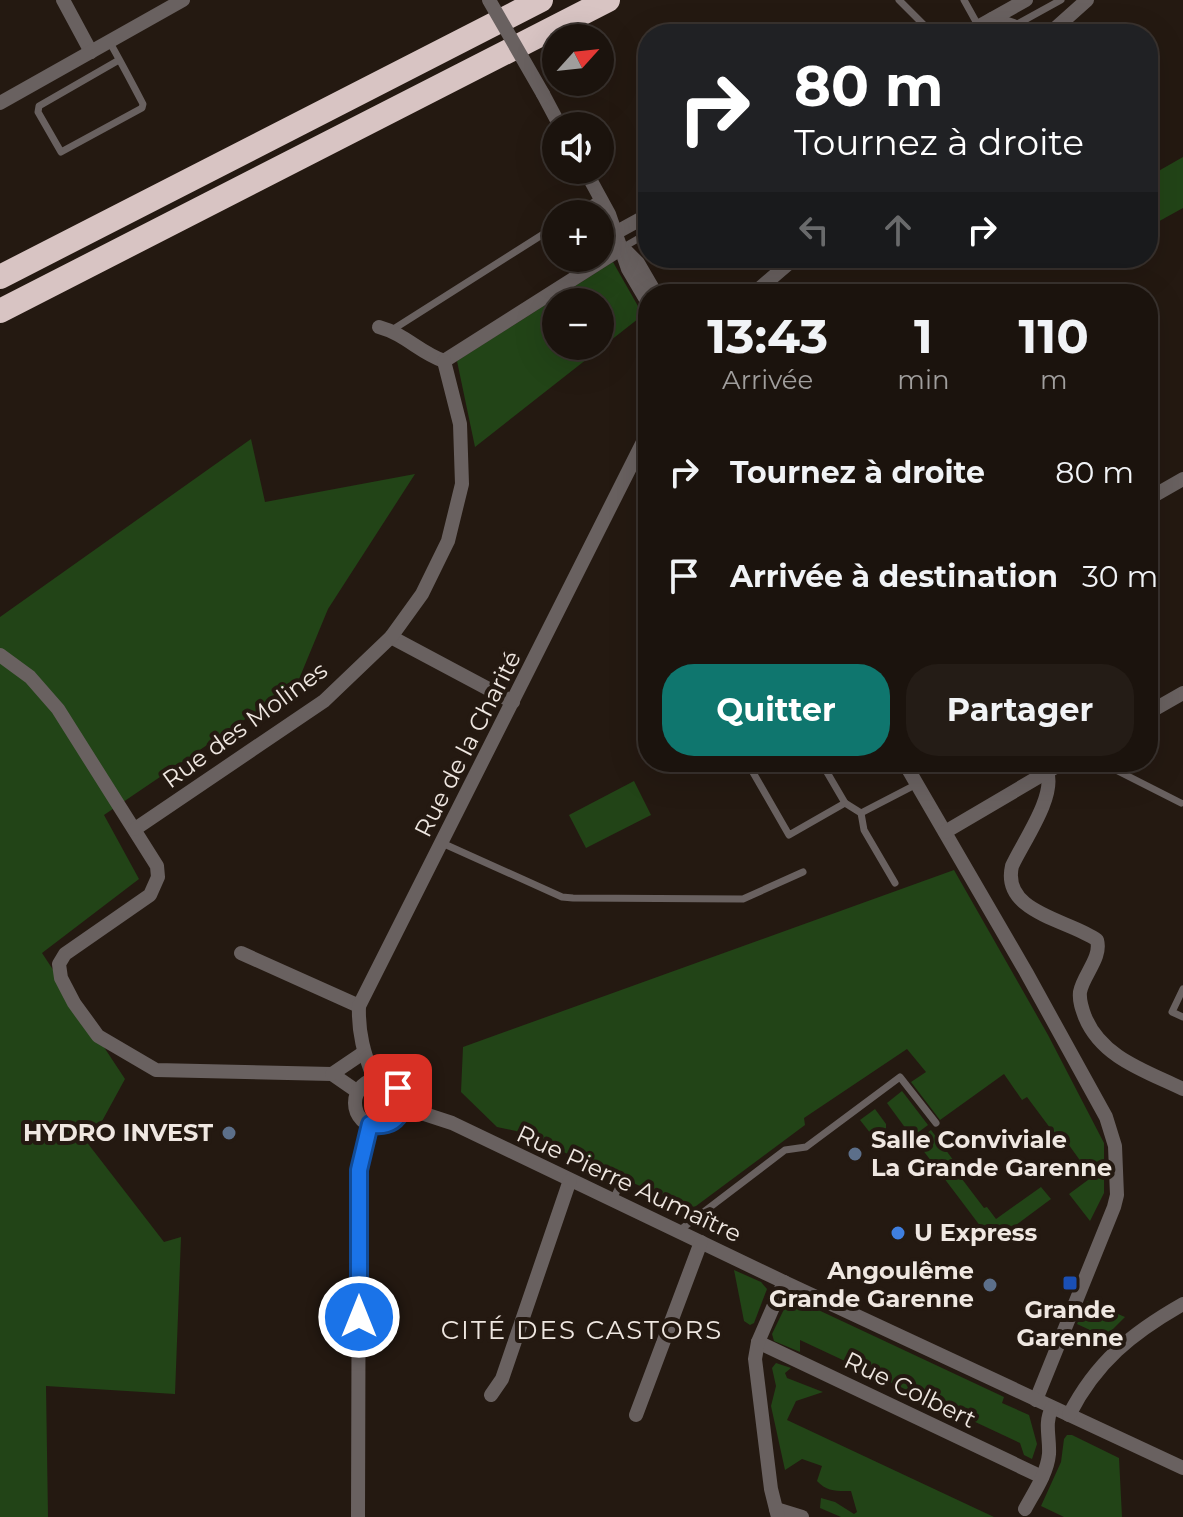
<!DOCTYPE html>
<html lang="fr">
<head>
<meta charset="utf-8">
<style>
	body { margin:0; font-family:Montserrat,sans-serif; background:#241c16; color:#f1f3f6; height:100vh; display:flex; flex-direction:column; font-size:30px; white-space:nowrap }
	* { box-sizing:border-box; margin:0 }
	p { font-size:26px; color:#a09e9d }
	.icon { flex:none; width:44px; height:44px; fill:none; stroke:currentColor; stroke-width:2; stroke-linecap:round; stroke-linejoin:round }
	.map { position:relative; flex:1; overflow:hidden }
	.details { position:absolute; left:638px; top:284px; width:520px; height:488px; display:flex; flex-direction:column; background:#1b130d; border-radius:32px; box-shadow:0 8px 32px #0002,0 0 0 2px #39322e }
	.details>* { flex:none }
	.guide { position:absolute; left:638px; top:24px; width:520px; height:244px; border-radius:32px; box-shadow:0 8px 32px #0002,0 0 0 2px #39322e; background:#202124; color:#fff; overflow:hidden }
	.needle { width:52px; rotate:63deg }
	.controls { position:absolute; left:542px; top:24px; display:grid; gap:16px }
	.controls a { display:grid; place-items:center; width:72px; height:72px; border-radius:50%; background:#1b130d; box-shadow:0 8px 32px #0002,0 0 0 2px #39322e; font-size:40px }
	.pin { position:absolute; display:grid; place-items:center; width:68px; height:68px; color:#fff; margin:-34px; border-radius:16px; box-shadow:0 4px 12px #0006 }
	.me { position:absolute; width:88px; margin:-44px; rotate:0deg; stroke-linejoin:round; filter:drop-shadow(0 0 6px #0008) }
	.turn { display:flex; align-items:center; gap:28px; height:168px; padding:0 24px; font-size:36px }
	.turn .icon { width:104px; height:104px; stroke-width:2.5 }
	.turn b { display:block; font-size:56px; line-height:68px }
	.lanes { display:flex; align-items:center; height:76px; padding:0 24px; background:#0003; justify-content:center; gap:40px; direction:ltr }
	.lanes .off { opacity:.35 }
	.eta { display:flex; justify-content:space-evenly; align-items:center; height:136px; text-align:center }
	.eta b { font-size:48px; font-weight:700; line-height:56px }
	.action { display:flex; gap:16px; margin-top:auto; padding:16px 24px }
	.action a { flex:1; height:92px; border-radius:32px; background:#0f766e; color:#fff; font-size:32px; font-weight:700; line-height:92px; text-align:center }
	.action a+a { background:#241c16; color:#f1f3f6 }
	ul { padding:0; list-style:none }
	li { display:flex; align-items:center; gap:24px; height:104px; padding:0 24px }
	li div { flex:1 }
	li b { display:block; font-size:30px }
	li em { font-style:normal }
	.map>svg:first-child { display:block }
	.green { fill:#224417; fill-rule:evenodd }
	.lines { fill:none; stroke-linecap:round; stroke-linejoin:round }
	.lane { stroke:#696160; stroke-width:7 }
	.street { stroke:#696160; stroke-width:14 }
	.highway { stroke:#d8c4c3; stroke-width:24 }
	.street-bridge { stroke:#696160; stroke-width:14 }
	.route-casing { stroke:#114b97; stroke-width:20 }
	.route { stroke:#1a73e8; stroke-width:14 }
	.service-dot { fill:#5c6f8a; stroke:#241911; stroke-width:3 }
	.shop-dot { fill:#3f7fe0; stroke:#241911; stroke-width:3 }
	.transit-dot { fill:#1a4fb4; stroke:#241911; stroke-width:3 }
	.labels { text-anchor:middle; stroke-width:8; stroke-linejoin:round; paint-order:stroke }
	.street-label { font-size:24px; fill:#efe7e1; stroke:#241911 }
	.poi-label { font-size:24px; font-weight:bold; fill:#efe7e1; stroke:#241911; text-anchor:end }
	.neighbourhood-label { font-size:26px; letter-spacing:2px; fill:#efe7e1; stroke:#241911 }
</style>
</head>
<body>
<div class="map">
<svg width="1183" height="1517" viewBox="0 0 1183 1517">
	<rect width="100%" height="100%" fill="#241911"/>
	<!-- green -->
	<g class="green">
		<path d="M 1183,157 L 1183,208 L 1154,224 L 1148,213 L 1148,177 Z"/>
		<path d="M 613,262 L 643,315 L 475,447 L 457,361 ZM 556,302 L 600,302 L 600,346 L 556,346 Z"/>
		<path d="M 251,439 L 265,502 L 415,474 L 328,609 L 297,684 L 104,815 L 139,879 L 42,953 L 125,1079 L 89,1145 L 164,1242 L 181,1237 L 175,1394 L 46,1386 L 48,1517 L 0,1517 L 0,617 Z"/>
		<path d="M 634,781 L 651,815 L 586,848 L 569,815 Z"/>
		<path d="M 954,870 L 1048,1035 L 1104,1143 L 1104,1193 L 1090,1221 L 1069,1194 L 1092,1177 L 1066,1141 L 1062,1144 L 1027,1097 L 1022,1100 L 1004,1074 L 940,1120 L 911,1082 L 926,1072 L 907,1049 L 804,1118 L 805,1125 L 692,1209 L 516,1131 L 497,1127 L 461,1092 L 463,1047 Z"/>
		<path d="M 902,1091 L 928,1125 L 912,1137 L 887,1103 Z"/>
		<path d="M 875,1109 L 886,1124 L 886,1128 L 875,1139 L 860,1120 Z"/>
		<path d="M 931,1130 L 965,1176 L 962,1179 L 984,1208 L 987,1207 L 996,1219 L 1041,1187 L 1051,1199 L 989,1245 L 983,1238 L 987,1235 L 916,1141 Z"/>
		<path d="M 734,1270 L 761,1282 L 767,1289 L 754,1323 L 750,1325 L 744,1321 Z"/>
		<path d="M 791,1300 L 797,1300 L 1004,1397 L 1002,1403 L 1029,1415 L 1037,1444 L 1032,1459 L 1024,1455 L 1020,1443 L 800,1340 L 800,1352 L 774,1341 L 772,1334 L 787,1303 Z"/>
		<path d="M 1087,1301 L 1125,1317 L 1105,1337 L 1077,1324 Z"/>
		<path d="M 776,1363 L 791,1368 L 785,1373 L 787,1378 L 823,1392 L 796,1401 L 787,1420 L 994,1517 L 841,1517 L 820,1508 L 821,1498 L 835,1502 L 854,1514 L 857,1512 L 851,1491 C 837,1491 827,1492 817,1481 L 822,1466 L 802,1459 L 785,1470 L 771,1406 L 776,1386 L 772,1368 Z"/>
		<path d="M 1067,1435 L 1072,1435 L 1119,1458 L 1122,1517 L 1064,1517 L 1041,1506 L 1061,1462 L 1064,1439 Z"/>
	</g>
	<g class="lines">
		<!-- lane -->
		<g class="lane">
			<path d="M 899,0 L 933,34"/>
			<path d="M 964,0 L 979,27"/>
			<path d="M 999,34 L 1061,0"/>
			<path d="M 109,41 C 121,62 132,83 143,104 L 142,108 L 61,152 L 38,112 L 39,106 L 119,60"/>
			<path d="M 576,214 L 600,198"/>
			<path d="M 622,248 L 648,233"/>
			<path d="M 392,330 L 556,226"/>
			<path d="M 747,762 L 789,835 L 845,803"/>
			<path d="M 821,762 L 845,803 L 861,813 L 917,784"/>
			<path d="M 1100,762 L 1181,803"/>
			<path d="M 861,813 L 864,830 L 895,883"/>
			<path d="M 442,843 L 562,897 L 573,898 L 743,899 L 803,872"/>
			<path d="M 1183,989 L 1172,1012 L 1183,1017"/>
			<path d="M 613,1199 L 621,1183"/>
			<path d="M 680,1230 L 785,1150 L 806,1147 L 900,1077 L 936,1123"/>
		</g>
		<!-- street -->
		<g class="street">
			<path d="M 63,0 L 91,52"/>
			<path d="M 992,19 L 1013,26 L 1023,34"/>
			<path d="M 965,34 L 1026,0"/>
			<path d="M 1049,34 L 1087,0"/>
			<path d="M 543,94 L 560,126"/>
			<path d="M 0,103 L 183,0"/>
			<path d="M 585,170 L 609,214 L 628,269 L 648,303"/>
			<path d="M 617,232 L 648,215"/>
			<path d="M 623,248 L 638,263 L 656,294"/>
			<path d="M 753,294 L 795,258"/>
			<path d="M 379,327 C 405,334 420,353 444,361"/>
			<path d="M 444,361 L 622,248"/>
			<path d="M 1148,499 L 1183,479"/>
			<path d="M 391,637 L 513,702"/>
			<path d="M 0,655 L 30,677 L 58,709 L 157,866 L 158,877 L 150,895 L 65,954 L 59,964 L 61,978 L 74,1003 L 98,1036 L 156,1070 L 332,1074 L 358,1092"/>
			<path d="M 1148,713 L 1183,693"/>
			<path d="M 904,762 L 1026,972 L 1106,1117 L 1115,1146 L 1117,1195 L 1114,1207 L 1036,1400"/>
			<path d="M 1047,772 C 1056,796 1023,842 1012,866 C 1001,913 1070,920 1097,940 C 1102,958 1083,975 1080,992 C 1079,1001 1082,1009 1085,1017 C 1102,1058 1146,1071 1183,1089"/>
			<path d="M 135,829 L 324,701 L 391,637 L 422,594 L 448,541 L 462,484 L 460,424 L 444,361"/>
			<path d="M 945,832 L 1064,762"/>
			<path d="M 241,953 L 359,1006"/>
			<path d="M 332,1074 L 363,1053"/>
			<path d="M 374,1079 C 364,1054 358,1033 359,1006 L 648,432"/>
			<circle cx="379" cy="1103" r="24"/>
			<path d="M 403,1107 L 452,1123 L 784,1282 L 1183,1468"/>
			<path d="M 758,1342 L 1042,1477"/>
			<path d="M 491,1395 L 502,1379 L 570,1180"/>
			<path d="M 636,1415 L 701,1242"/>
			<path d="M 1069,1415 C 1096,1362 1132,1333 1183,1304"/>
			<path d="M 776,1509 L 802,1517"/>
			<path d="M 1025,1509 C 1034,1492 1047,1474 1049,1454 C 1050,1437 1044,1423 1052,1408"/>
			<path d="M 358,1517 L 359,1170 L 362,1151 L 370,1124"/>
			<path d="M 778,1517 L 771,1489 L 755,1359 L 758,1342 L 784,1282"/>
		</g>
		<!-- highway -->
		<g class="highway">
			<path d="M 0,277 L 541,0"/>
			<path d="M 0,311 L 608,0"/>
		</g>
		<!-- street-bridge -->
		<path class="street-bridge" d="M 489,0 L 543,94"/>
	</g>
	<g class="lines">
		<!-- route casing -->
		<g class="route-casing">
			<path id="route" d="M 359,1317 L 359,1170 L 370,1124 C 394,1131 411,1109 398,1088"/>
		</g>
		<!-- route -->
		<use href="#route" class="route"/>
	</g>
	<!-- markers -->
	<g class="service-dot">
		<circle cx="229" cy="1133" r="8"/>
		<circle cx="855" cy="1154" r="8"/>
		<circle cx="990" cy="1285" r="8"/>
	</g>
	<circle class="shop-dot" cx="898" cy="1233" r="8"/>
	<rect class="transit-dot" x="1062" y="1275" width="16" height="16" rx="4"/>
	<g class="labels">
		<!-- street labels -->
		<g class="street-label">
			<text transform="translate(245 725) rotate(-36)" y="8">Rue des Molines</text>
			<text transform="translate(468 744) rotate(-63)" y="8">Rue de la Charité</text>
			<text transform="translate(629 1184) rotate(25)" y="8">Rue Pierre Aumaître</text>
			<text transform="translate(910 1390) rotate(26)" y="8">Rue Colbert</text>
		</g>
		<!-- poi labels -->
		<g class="poi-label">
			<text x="213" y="1141">HYDRO INVEST</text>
			<text x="871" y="1148" text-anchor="start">Salle Conviviale<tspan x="871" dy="28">La Grande Garenne</tspan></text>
			<text x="914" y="1241" text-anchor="start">U Express</text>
			<text x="974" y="1279">Angoulême<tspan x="974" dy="28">Grande Garenne</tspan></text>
			<text x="1070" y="1318" text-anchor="middle">Grande<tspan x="1070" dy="28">Garenne</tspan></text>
		</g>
		<!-- neighbourhood labels -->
		<g class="neighbourhood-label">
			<text x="582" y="1339">CITÉ DES CASTORS</text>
		</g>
	</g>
</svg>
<div class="controls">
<a><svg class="needle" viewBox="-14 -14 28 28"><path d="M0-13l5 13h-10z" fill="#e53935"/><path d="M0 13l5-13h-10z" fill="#a09e9d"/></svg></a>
<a><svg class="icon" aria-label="sound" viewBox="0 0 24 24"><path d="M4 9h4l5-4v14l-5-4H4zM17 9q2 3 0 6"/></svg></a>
<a>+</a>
<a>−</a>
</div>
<div class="pin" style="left:398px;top:1088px;background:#d93025"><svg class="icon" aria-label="arrive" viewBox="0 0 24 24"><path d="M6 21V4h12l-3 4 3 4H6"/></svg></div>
<svg class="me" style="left:359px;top:1317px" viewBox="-20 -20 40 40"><circle r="17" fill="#1a73e8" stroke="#fff" stroke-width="3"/><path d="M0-11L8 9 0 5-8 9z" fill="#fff"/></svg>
<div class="guide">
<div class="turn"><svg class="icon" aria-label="right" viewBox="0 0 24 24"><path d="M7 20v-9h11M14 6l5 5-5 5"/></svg><div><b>80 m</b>Tournez à droite</div></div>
<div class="lanes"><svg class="icon off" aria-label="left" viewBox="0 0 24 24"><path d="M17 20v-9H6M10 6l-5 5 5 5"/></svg><svg class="icon off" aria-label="ahead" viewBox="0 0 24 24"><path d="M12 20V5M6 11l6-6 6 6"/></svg><svg class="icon" aria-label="right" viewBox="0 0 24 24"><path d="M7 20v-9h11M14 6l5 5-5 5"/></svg></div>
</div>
<section class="details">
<div class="eta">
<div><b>13:43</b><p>Arrivée</p></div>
<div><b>1</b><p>min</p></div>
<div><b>110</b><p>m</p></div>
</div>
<ul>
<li><svg class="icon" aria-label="right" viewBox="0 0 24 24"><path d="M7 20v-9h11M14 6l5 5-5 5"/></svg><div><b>Tournez à droite</b></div><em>80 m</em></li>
<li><svg class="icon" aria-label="arrive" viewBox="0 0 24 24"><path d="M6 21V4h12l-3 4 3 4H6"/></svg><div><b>Arrivée à destination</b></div><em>30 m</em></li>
</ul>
<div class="action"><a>Quitter</a><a>Partager</a></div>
</section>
</div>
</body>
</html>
